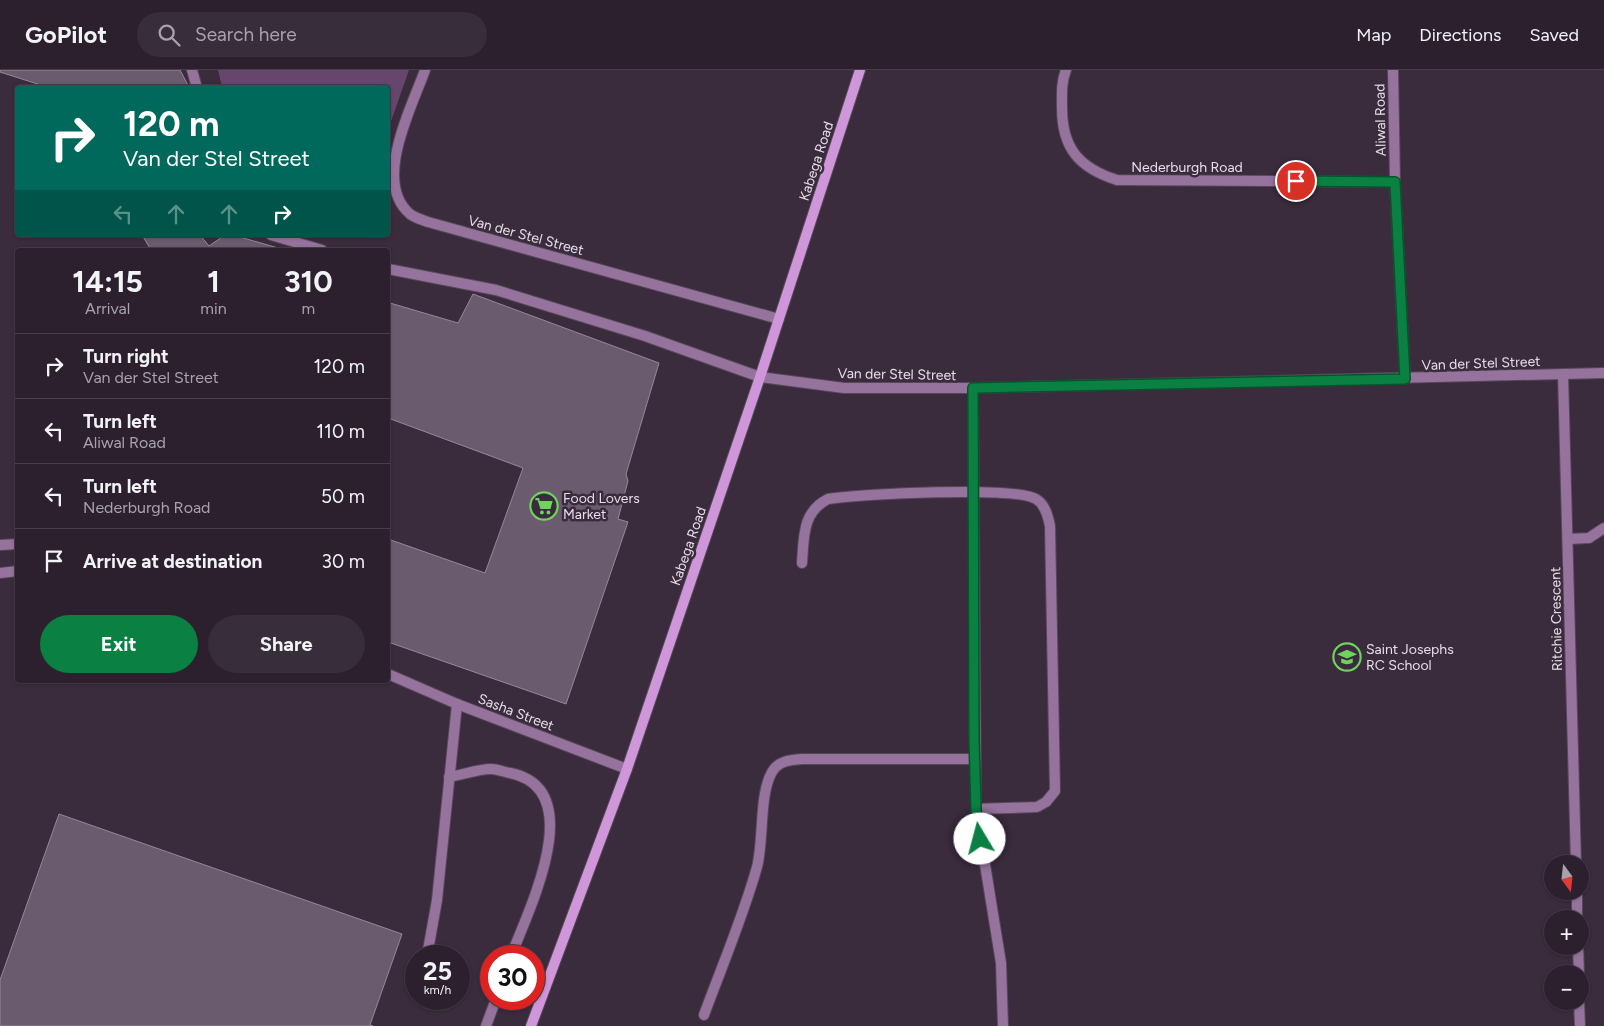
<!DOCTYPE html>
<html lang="en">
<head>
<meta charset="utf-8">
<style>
	body { margin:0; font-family:Figtree,sans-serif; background:#382d3a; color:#f1f3f6; height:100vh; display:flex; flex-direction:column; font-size:19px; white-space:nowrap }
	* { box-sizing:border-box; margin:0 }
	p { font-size:16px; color:#a6a3aa }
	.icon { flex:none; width:28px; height:28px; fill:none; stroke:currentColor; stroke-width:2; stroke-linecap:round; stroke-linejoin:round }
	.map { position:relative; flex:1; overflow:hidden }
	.side { position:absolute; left:15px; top:178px; width:375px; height:435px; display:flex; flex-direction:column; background:#2c202e; border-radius:5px; box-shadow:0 1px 4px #0004,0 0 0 1px #483e4a }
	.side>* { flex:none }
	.banner { position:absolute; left:15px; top:15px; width:375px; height:152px; border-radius:5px; box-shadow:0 1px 4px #0004,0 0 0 1px #483e4a; background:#00695c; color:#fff; overflow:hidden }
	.needle { width:32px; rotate:165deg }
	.buttons { position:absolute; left:1544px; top:785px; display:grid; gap:10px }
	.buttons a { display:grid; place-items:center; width:45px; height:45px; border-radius:50%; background:#2c202e; box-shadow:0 1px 4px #0004,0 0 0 1px #483e4a; font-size:25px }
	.speed { position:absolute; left:405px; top:875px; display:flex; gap:10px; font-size:25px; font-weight:700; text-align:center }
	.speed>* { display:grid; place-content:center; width:65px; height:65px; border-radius:50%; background:#2c202e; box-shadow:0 1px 4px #0004,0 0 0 1px #483e4a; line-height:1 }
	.speed small { font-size:12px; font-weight:400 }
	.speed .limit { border:8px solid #d22; background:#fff; color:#111 }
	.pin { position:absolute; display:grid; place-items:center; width:42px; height:42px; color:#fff; margin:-21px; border:2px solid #fff; border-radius:50%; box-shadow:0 1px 5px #0007 }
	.me { position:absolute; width:55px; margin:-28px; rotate:352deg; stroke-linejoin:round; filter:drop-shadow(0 0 4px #0008) }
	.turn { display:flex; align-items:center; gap:18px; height:105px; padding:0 25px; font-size:22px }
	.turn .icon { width:65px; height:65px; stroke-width:2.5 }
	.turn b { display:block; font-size:35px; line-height:42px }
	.lanes { display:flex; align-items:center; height:48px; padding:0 25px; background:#0003; justify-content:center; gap:25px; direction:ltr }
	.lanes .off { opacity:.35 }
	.eta { display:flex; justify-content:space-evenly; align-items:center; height:85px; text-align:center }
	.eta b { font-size:30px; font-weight:700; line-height:35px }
	.button { display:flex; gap:10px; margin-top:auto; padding:10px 25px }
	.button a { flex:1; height:58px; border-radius:30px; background:#0b8043; color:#fff; font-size:20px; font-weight:700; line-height:58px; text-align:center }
	.button a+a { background:#382d3a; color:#f1f3f6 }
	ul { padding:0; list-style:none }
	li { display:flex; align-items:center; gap:15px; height:65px; padding:0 25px; border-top:1px solid #483e4a }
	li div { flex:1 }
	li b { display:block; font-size:19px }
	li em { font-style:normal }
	header { display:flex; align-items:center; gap:30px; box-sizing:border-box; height:70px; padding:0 25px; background:#2c202e; border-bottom:1px solid #483e4a }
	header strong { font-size:24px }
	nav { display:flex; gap:28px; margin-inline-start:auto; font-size:18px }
	.search { width:350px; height:45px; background:#382d3a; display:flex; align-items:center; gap:12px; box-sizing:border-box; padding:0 18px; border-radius:28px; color:#a6a3aa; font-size:19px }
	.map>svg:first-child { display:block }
	.green { fill:#67466e }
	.building { fill:#6b5b6e; stroke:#98879b }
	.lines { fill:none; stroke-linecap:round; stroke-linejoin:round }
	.lane-casing { stroke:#564859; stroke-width:12 }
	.street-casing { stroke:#564859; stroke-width:12 }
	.secondary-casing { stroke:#564859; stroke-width:12 }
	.lane { stroke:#96739d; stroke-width:10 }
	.street { stroke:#96739d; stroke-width:10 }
	.secondary { stroke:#cf97da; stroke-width:10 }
	.route-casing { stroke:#07532c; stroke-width:12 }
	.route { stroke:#0b8043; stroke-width:9 }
	.labels { text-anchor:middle; stroke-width:5; stroke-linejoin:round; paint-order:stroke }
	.street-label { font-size:14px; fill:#e7dee9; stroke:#3a2b3d }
	.poi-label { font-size:14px; fill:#e7dee9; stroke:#3a2b3d; text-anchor:start }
</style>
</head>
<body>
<header>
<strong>GoPilot</strong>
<div class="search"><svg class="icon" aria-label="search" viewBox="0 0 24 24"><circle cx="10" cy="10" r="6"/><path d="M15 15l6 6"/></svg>Search here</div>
<nav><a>Map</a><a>Directions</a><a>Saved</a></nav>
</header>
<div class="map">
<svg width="1604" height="956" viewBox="0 0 1604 956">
	<rect width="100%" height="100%" fill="#3a2b3d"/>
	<!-- green -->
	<path class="green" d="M 218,0 L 409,0 L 388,60 L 388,18 L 222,17 Z"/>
	<!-- building -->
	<g class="building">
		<path d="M 0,0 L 180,0 L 188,15 L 183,18 L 50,18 L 0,2 Z"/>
		<path d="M 142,165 L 200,165 L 209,176 L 225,165 L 233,165 L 285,180 L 151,180 Z"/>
		<path d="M 388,216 L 390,216 L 390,233 L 458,253 L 473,224 L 659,293 L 626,404 L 628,411 L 618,449 L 628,452 L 566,634 L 388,572 L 388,469 L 485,503 L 523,398 L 388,348 Z"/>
		<path d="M 59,744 L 402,864 L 370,955 L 373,956 L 0,956 L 0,910 Z"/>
	</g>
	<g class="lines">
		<!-- lane casing -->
		<g class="lane-casing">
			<g id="lane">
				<path d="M 192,0 L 197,18"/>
				<path d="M 271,165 L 322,180"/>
				<path d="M 388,199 L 496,220 L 645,266 L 760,307"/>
				<path d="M 1568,469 L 1589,468 L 1604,458"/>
				<path d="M 0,475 L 18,474"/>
				<path d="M 0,503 L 18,501"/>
				<path d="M 388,604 L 457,634 L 627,699"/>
				<path d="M 449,707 C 462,705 478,699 491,699 C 497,699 504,702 510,703 C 590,719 528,841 511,886"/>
				<path d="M 427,886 L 437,830 L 457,634"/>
				<path d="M 486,956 L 496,929"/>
			</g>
		</g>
		<!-- street casing -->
		<g class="street-casing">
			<g id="street">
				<path d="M 425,0 C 412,37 372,112 410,144 C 415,148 423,150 428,152 L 779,249"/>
				<path d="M 1066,0 C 1061,13 1062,24 1062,38 C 1062,78 1079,98 1117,110 L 1395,112"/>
				<path d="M 1393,0 L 1395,112 L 1405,309"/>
				<path d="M 1563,304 L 1576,794"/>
				<path d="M 760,307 L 844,318 L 973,318 L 1604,303"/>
				<path d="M 973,318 L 976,739 L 1001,893 L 1003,956"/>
				<path d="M 802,493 C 804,467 802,442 828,429 C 860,424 1014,416 1036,429 C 1045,434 1048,446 1050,456 L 1055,721 L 1046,732 L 1037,737 L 976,739"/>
				<path d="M 1577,821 L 1577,849"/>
				<path d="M 1578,876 L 1579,904"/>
				<path d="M 1579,931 L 1580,956"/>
				<path d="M 704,945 C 722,896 743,847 757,797 C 764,770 759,724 772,702 C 778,691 790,690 802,689 L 974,689"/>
			</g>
		</g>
		<!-- secondary casing -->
		<g class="secondary-casing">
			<path id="secondary" d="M 531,956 L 627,699 L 760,307 L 860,0"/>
		</g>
		<!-- lane -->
		<use href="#lane" class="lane"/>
		<!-- street -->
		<use href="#street" class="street"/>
		<!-- secondary -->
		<use href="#secondary" class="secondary"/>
	</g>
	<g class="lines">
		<!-- route casing -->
		<g class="route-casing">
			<path id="route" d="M 980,769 L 976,739 L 974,668 L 973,318 L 1405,309 L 1395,112 L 1296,111"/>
		</g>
		<!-- route -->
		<use href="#route" class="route"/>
	</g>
	<!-- icons -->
	<defs>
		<g id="supermarket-ring" transform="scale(1.4375)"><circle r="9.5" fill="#3a2b3d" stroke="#70d35e" stroke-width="1.5"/><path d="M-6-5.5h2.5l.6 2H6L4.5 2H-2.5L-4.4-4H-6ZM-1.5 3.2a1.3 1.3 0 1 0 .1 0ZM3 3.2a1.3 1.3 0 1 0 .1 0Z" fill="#70d35e"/></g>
		<g id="school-ring" transform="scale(1.4375)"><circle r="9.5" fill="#3a2b3d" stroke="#70d35e" stroke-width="1.5"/><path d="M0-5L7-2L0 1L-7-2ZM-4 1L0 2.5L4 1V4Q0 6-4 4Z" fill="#70d35e"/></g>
	</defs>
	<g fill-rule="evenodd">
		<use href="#supermarket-ring" x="544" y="436"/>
		<use href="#school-ring" x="1347" y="587"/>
	</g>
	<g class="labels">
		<!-- street labels -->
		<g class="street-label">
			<text transform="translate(1380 50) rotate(-91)" y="5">Aliwal Road</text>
			<text transform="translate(816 91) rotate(-72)" y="5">Kabega Road</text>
			<text x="1187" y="102">Nederburgh Road</text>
			<text transform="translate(526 165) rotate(15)" y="5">Van der Stel Street</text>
			<text transform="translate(1481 293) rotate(-2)" y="5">Van der Stel Street</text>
			<text transform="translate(897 304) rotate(1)" y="5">Van der Stel Street</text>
			<text transform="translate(688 476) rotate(-71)" y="5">Kabega Road</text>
			<text transform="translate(1556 549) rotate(-91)" y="5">Ritchie Crescent</text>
			<text transform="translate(516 642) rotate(21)" y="5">Sasha Street</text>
		</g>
		<!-- poi labels -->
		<g class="poi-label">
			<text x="563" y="433">Food Lovers<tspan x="563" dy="16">Market</tspan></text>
			<text x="1366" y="584">Saint Josephs<tspan x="1366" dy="16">RC School</tspan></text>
		</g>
	</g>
</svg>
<div class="buttons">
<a><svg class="needle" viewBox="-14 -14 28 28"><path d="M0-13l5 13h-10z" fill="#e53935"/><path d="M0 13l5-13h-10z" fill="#a6a3aa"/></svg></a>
<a>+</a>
<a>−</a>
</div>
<div class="speed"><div>25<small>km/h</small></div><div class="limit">30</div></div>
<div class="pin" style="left:1296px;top:111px;background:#d93025"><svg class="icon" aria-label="arrive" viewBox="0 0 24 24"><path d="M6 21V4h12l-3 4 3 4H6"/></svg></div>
<svg class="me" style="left:980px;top:769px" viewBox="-20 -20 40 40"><circle r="19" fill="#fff"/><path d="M0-13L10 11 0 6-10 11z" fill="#0b8043"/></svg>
<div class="banner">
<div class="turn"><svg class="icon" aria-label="right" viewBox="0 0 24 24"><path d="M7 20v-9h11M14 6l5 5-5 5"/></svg><div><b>120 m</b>Van der Stel Street</div></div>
<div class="lanes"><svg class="icon off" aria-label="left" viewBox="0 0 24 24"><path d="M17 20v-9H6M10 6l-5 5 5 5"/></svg><svg class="icon off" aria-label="ahead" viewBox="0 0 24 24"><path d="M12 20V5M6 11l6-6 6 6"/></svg><svg class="icon off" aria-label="ahead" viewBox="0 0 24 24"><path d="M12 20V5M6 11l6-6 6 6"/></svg><svg class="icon" aria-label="right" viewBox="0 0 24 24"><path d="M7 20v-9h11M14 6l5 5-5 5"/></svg></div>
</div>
<section class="side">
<div class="eta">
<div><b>14:15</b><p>Arrival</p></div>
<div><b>1</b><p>min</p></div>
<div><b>310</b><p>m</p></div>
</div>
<ul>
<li><svg class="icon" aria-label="right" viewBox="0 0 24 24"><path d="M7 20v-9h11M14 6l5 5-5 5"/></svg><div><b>Turn right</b><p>Van der Stel Street</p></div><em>120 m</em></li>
<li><svg class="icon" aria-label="left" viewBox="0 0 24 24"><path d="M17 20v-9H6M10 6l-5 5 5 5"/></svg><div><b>Turn left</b><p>Aliwal Road</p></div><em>110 m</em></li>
<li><svg class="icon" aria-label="left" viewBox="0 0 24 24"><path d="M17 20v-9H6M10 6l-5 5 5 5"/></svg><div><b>Turn left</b><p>Nederburgh Road</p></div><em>50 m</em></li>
<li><svg class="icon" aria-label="arrive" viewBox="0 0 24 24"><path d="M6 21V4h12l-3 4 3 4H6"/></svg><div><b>Arrive at destination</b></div><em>30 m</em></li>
</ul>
<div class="button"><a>Exit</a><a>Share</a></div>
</section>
</div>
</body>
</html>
